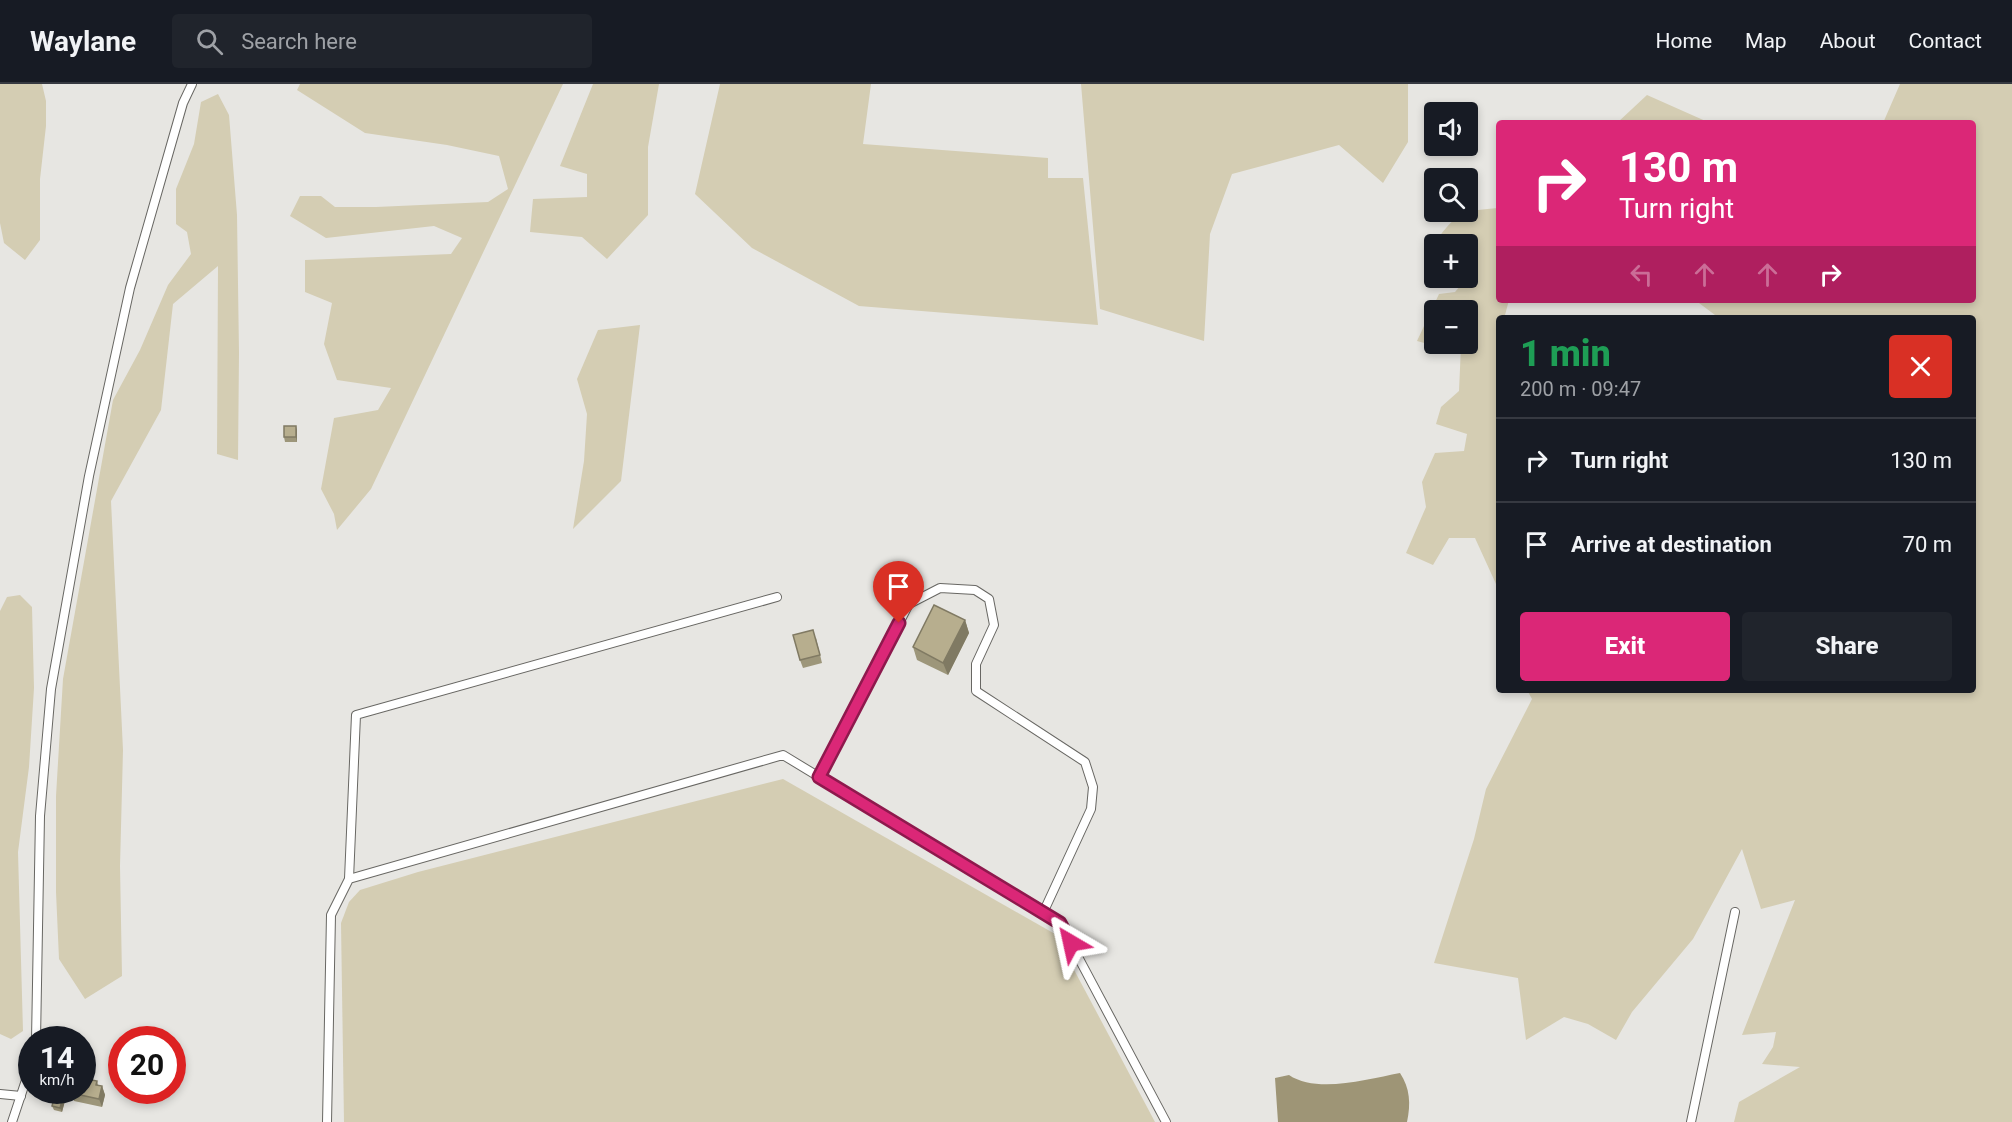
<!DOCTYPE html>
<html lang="en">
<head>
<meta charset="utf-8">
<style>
	body { margin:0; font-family:Roboto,sans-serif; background:#20242c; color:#f1f3f6; height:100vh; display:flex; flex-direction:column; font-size:22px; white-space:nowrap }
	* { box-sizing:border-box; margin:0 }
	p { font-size:20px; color:#9ea1a6 }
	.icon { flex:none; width:33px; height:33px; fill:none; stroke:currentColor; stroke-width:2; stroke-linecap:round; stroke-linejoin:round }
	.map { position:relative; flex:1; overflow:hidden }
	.details { position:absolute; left:1496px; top:231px; width:480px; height:378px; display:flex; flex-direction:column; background:#171b24; border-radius:6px; box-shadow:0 3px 9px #0003 }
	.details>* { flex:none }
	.hud { position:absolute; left:1496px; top:36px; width:480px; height:183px; border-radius:6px; box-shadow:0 3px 9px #0003; background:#db2777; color:#fff; overflow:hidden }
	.tools { position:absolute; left:1424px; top:18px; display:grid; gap:12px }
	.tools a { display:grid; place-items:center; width:54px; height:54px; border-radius:6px; background:#171b24; box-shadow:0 3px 9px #0003; font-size:30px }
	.speed { position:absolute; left:18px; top:942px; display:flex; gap:12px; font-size:30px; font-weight:700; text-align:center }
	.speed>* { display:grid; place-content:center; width:78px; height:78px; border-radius:50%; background:#171b24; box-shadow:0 3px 9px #0003; line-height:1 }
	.speed small { font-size:15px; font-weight:400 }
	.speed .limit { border:9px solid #d22; background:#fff; color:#111 }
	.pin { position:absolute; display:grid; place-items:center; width:51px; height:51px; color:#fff; margin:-62px -26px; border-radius:50% 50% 50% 0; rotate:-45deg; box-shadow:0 0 6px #0007 }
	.pin .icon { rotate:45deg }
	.me { position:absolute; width:66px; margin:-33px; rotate:324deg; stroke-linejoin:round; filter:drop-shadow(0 0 4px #0008) }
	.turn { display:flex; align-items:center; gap:21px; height:126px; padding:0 24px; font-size:27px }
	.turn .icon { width:78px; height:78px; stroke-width:2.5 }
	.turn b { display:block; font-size:42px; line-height:51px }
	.lanes { display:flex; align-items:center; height:57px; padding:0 24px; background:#0003; justify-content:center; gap:30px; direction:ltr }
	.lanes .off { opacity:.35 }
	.round { display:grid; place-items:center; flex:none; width:63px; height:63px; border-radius:6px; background:#20242c }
	.overview { display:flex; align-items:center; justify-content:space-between; height:102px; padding:0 24px }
	h1 { font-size:36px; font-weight:800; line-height:45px; color:#1e9e55 }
	.cta { display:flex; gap:12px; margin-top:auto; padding:12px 24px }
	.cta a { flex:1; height:69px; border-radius:6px; background:#db2777; color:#fff; font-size:24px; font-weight:800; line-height:69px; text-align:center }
	.cta a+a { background:#20242c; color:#f1f3f6 }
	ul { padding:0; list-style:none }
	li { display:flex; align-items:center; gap:18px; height:84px; padding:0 24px; border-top:2px solid #363941 }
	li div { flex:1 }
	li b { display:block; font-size:22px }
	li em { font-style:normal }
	header { display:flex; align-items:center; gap:36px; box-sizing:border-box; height:84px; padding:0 30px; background:#171b24; border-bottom:2px solid #363941 }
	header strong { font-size:28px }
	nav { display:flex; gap:33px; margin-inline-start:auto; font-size:21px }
	.search { width:420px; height:54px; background:#20242c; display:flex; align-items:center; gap:15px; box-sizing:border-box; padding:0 21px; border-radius:6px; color:#9ea1a6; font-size:22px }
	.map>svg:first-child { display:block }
	.green { fill:#d4cdb3; fill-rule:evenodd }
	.water { fill:#9e9576 }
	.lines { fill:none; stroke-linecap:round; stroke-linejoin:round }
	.lane-casing { stroke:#686763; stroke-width:10 }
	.lane { stroke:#fff; stroke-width:8 }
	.wall { fill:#9d967a }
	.shaded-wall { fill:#807a63 }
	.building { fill:#b7ae8e; stroke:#807a63; stroke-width:1.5 }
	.route-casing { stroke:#8e194d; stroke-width:15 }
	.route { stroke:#db2777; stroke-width:10 }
</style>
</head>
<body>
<header>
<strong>Waylane</strong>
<div class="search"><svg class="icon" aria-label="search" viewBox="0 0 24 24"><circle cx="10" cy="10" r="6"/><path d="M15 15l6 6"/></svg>Search here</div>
<nav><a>Home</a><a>Map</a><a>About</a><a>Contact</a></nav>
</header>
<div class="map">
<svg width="2012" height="1038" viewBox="0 0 2012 1038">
	<rect width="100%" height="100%" fill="#e7e6e2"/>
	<!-- green -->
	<g class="green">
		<path d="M 0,0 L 42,0 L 46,17 L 46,42 L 40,95 L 40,156 L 25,176 L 4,159 L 0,139 Z"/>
		<path d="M 300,0 L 563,0 L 371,405 L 337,446 L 334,430 L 321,405 L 334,334 L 378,326 L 391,304 L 337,296 L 324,260 L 332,219 L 305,208 L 305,176 L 451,170 L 462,154 L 434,142 L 326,154 L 290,132 L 300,112 L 321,112 L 335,123 L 376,123 L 488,118 L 508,105 L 499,72 L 447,61 L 365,49 L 297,6 Z"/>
		<path d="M 593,0 L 659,0 L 648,63 L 648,131 L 607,175 L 582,153 L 530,148 L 533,115 L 587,113 L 587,90 L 560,82 Z"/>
		<path d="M 720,0 L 871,0 L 863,60 L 1048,74 L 1048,94 L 1083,94 L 1098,241 L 859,222 L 752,164 L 695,110 Z"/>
		<path d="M 1081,0 L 1408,0 L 1408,58 L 1383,99 L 1339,61 L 1232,90 L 1210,150 L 1204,257 L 1100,225 Z"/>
		<path d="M 1900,0 L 2012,0 L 2012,1038 L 1734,1038 L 1739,1018 L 1800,983 L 1762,980 L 1773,963 L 1776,948 L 1742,951 L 1795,816 L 1761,825 L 1742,765 L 1693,855 L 1632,928 L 1616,956 L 1588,940 L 1564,933 L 1526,956 L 1518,894 L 1434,879 L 1474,755 L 1486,705 L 1532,615 L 1527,606 L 1972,606 L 1972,234 L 1719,234 L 1695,216 L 1972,216 L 1972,39 L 1883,39 Z"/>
		<path d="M 218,10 L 229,31 L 237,131 L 239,269 L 238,376 L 217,370 L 218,182 L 173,220 L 161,326 L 111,417 L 123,666 L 120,782 L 122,892 L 85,915 L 59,875 L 56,808 L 56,712 L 63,595 L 113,316 L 140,266 L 168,201 L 191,170 L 187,148 L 176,140 L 176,105 L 194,60 L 201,18 Z"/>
		<path d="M 1647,11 L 1710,39 L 1617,39 Z"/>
		<path d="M 1498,124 L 1498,216 L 1509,216 L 1505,231 L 1506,234 L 1498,234 L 1498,500 L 1496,500 L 1475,454 L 1449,454 L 1433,481 L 1406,469 L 1426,423 L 1422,398 L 1435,369 L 1464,367 L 1467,350 L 1436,340 L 1441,323 L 1459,307 L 1461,262 L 1439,263 L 1417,257 L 1439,210 L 1455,208 L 1467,194 L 1467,160 L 1441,160 L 1439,153 C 1459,126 1467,127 1498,124 ZM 1434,226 L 1467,226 L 1467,260 L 1434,260 Z"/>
		<path d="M 640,241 L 621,397 L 573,445 L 584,377 L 587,330 L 577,295 L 598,246 Z"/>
		<path d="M 20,511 L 32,523 L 34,604 L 29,683 L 18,768 L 23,947 L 11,955 L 0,950 L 0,527 L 7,513 Z"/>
		<path d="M 783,695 L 1055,850 L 1155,1038 L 344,1038 L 341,839 L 349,818 L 360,806 L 418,788 Z"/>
	</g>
	<!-- water -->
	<path class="water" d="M 1400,989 C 1410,1004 1411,1020 1407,1038 L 1278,1038 L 1275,994 L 1289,991 C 1317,1010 1368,995 1400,989 Z"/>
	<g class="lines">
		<!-- lane casing -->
		<g class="lane-casing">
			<g id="lane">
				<path d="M 819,693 L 909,520 L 940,504 L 975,506 L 989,515 L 994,541 L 976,580 L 976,607 L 1085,678 L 1093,703 L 1091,725 L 1043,829"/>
				<path d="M 349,795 L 356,631 L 777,513"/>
				<path d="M 36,956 L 40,732 L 51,605 L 89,392 L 130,204 L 183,19 L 192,0"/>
				<path d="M 0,1010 L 21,1012"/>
				<path d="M 12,1038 L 32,978"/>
				<path d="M 327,1038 L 331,831 L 349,795 L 783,671 L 1060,839 L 1166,1038"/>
				<path d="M 1691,1038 L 1735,828"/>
			</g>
		</g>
		<!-- lane -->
		<use href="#lane" class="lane"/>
	</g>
	<!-- wall -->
	<g class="wall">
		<path d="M 297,346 L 297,358 L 285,358 L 284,353 Z"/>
		<path d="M 965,536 L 969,549 L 948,591 L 917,576 L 913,563 Z"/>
		<path d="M 816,554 L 822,579 L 803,584 L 800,576 Z"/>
		<path d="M 97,997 L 98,1001 L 102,1002 L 105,1011 L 102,1023 L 74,1017 L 71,1009 Z"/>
		<path d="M 64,1009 L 66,1013 L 62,1028 L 54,1026 L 52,1022 Z"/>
	</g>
	<!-- shaded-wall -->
	<g class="shaded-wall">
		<path d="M 296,342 L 297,346 L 297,358 L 296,353 Z"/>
		<path d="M 965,536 L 969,549 L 948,591 L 943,579 Z"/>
		<path d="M 102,1002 L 105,1011 L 102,1023 L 99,1015 Z"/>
		<path d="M 64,1009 L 66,1013 L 62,1028 L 60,1024 Z"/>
	</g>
	<!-- building -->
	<g class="building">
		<rect x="284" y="342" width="12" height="11"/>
		<path d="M 934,521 L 965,536 L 943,579 L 913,563 Z"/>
		<path d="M 813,546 L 820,571 L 800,576 L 793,551 Z"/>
		<path d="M 82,994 L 97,997 L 96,1001 L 102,1002 L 99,1015 L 71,1009 L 71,1006 L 82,1006 Z"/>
		<path d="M 56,1007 L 64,1009 L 60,1024 L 52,1022 Z"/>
	</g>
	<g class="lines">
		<!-- route casing -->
		<g class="route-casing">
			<path id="route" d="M 899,539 L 819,693 L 1060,839 L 1071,859"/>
		</g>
		<!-- route -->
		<use href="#route" class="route"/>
	</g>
</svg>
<div class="tools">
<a><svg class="icon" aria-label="sound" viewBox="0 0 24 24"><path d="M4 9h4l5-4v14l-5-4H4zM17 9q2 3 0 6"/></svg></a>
<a><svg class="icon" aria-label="search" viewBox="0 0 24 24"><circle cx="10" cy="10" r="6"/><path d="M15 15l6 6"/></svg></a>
<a>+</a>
<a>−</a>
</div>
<div class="speed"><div>14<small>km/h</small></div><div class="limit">20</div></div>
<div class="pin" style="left:899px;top:539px;background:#d93025"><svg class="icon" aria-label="arrive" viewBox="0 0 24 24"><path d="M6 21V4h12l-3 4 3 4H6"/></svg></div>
<svg class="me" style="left:1071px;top:859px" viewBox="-20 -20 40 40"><path d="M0-17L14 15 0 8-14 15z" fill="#db2777" stroke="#fff" stroke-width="4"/></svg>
<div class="hud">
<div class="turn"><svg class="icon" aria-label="right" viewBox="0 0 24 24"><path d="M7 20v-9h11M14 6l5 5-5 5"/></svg><div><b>130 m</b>Turn right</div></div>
<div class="lanes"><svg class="icon off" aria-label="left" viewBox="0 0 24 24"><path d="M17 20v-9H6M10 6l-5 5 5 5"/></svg><svg class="icon off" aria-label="ahead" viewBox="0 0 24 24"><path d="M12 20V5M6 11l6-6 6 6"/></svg><svg class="icon off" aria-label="ahead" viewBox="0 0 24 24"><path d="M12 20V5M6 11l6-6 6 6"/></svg><svg class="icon" aria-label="right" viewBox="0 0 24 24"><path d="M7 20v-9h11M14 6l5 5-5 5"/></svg></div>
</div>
<section class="details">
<div class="overview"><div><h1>1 min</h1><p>200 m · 09:47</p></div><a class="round" style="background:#d93025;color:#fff"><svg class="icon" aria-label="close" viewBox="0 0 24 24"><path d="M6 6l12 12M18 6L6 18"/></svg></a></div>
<ul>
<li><svg class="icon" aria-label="right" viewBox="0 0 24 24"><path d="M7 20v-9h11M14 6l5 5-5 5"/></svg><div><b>Turn right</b></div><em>130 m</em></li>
<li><svg class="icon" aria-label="arrive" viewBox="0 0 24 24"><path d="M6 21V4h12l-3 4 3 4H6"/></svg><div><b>Arrive at destination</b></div><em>70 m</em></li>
</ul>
<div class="cta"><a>Exit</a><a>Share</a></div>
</section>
</div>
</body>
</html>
